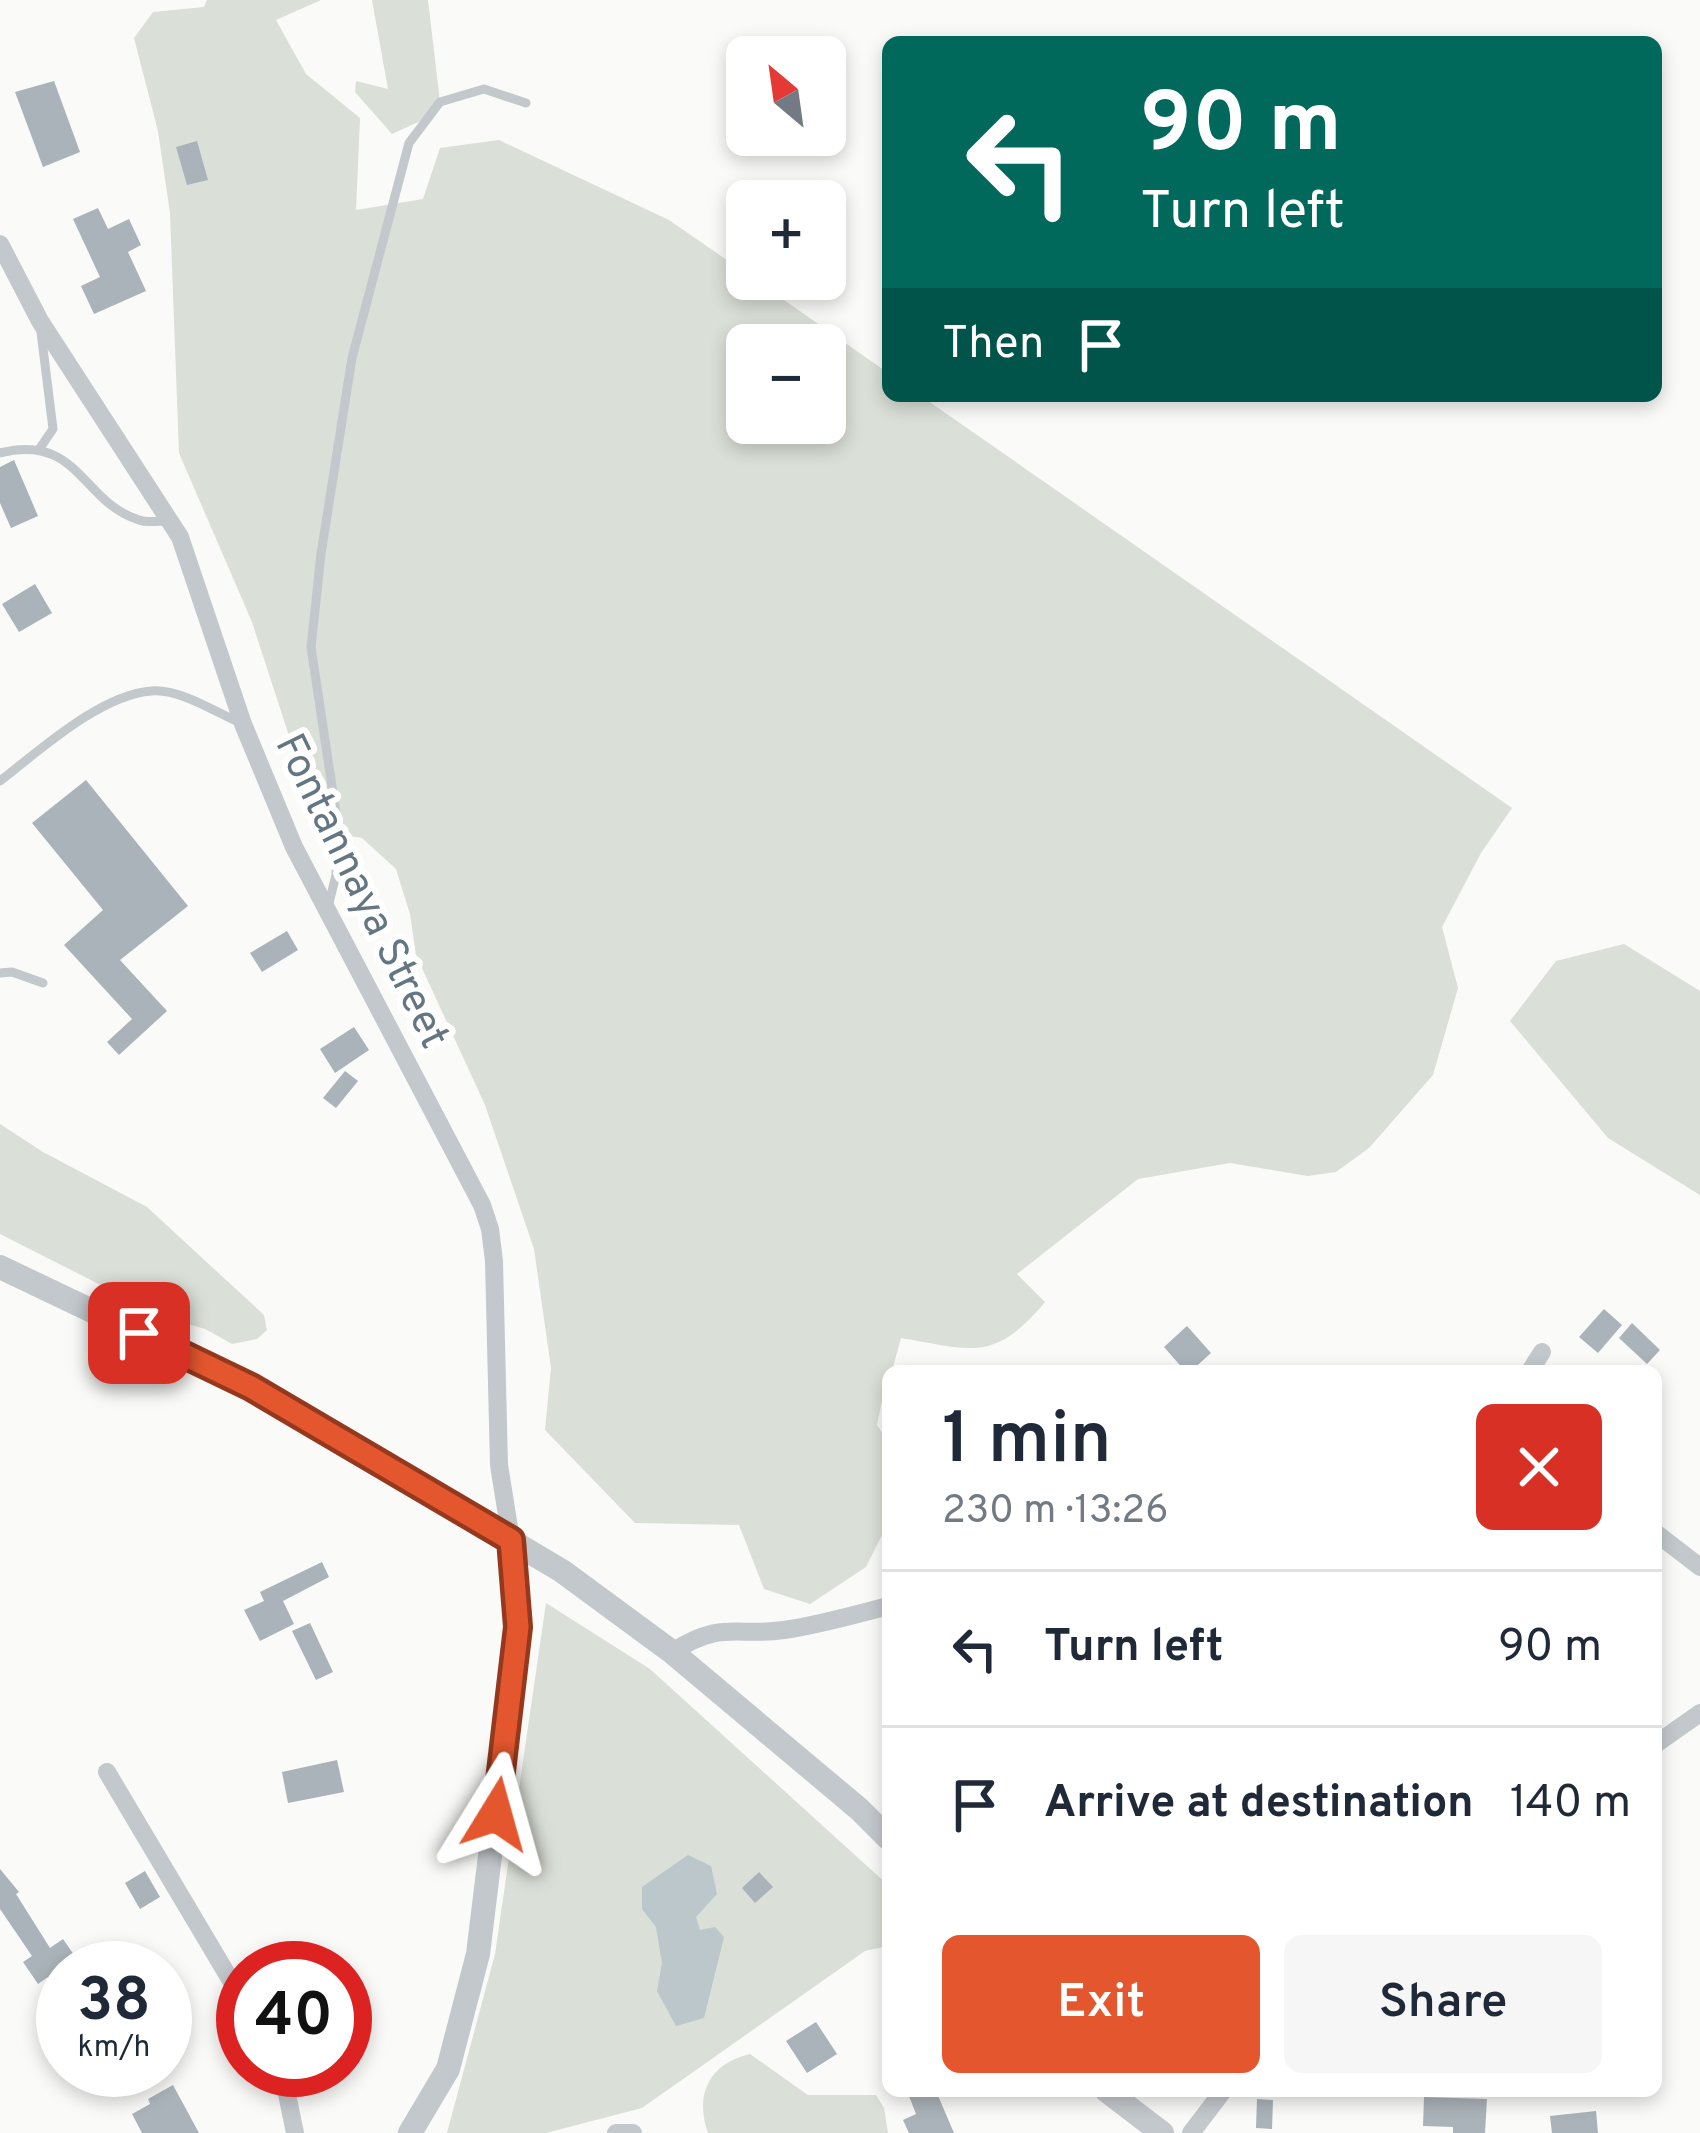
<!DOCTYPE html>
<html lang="en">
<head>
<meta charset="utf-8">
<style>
	body { margin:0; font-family:Overpass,sans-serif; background:#f6f6f7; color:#1f2937; height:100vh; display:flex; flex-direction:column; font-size:45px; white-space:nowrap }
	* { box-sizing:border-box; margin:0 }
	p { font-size:39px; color:#747a83 }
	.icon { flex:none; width:66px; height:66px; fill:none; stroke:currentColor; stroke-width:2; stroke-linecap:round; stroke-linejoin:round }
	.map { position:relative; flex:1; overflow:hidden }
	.panel { position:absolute; left:882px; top:1365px; width:780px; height:732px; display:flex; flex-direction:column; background:#fff; border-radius:18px; box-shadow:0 6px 18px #0003 }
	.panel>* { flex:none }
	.top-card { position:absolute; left:882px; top:36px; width:780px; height:366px; border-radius:18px; box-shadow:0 6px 18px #0003; background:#00695c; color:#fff; overflow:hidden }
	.needle { width:78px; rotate:331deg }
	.fabs { position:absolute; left:726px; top:36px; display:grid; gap:24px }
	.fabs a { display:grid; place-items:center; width:120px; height:120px; border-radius:18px; background:#fff; box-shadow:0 6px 18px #0003; font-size:60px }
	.speed { position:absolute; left:36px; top:1941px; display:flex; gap:24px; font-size:60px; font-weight:700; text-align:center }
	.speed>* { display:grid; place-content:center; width:156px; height:156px; border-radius:50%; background:#fff; box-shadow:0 6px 18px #0003; line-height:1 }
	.speed small { font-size:30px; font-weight:400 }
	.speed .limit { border:18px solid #d22; background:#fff; color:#111 }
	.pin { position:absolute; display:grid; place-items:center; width:102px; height:102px; color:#fff; margin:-51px; border-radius:24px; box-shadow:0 6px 18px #0006 }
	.me { position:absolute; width:132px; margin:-66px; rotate:8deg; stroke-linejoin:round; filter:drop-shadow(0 0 9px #0008) }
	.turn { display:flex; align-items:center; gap:42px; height:252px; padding:0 60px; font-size:54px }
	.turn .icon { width:156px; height:156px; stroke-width:2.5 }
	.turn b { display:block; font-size:84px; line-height:102px }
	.then { display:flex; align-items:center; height:114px; padding:0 60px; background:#0003; gap:24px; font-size:45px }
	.round { display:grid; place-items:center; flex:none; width:126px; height:126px; border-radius:18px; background:#f6f6f7 }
	.overview { display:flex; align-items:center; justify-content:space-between; height:204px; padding:0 60px }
	h1 { font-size:72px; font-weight:600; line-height:90px }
	.primary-button { display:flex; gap:24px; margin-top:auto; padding:24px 60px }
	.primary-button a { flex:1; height:138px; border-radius:18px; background:#e4572e; color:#fff; font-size:48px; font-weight:600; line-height:138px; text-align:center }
	.primary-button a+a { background:#f6f6f7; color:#1f2937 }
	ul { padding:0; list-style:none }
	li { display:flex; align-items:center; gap:36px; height:156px; padding:0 60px; border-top:3px solid #e0e1e3 }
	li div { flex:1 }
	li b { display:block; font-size:45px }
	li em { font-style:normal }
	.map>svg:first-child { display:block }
	.green { fill:#dadfd7; fill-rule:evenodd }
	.water { fill:#bbc7cb }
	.building { fill:#aab3b9 }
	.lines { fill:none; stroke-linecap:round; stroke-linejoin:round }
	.service { stroke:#c3c8cc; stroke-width:9 }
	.minor { stroke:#c3c8cc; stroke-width:18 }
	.tertiary { stroke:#c3c8cc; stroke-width:24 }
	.route-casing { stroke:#94391e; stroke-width:30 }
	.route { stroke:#e4572e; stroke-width:21 }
	.labels { text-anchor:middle; stroke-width:12; stroke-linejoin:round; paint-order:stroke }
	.street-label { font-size:42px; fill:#657683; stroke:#fff }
</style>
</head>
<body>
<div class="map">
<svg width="1700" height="2133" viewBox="0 0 1700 2133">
	<rect width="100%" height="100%" fill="#fafaf8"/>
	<!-- green -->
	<g class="green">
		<path d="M 207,0 L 321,0 L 276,20 L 306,74 L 360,118 L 356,210 L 423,199 L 440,148 L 499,140 L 669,220 L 747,274 L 747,279 L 754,279 L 888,373 L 888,396 L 921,396 L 1512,808 L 1481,853 L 1442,927 L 1458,988 L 1433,1075 L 1369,1148 L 1336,1172 L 1308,1176 L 1230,1163 L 1138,1179 L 1017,1274 L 1045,1302 C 994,1363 972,1350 901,1338 L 892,1371 L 888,1371 L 877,1425 L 888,1442 L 888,1523 L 866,1567 L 810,1604 L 764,1589 L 739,1525 L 635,1523 L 545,1430 L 551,1368 L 534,1249 L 485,1105 L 416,955 L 410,914 L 396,869 L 362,838 L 320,831 L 252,622 L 179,453 L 170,213 L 158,131 L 134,38 L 153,12 L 204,7 ZM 747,345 L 825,345 L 825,423 L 747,423 Z"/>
		<path d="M 372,0 L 428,0 L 440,102 L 429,117 L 392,134 L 355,92 L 356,81 L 388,89 Z"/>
		<path d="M 1624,944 L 1700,991 L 1700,1195 L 1608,1138 L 1510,1021 L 1556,961 Z"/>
		<path d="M 0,1124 L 43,1152 L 147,1207 L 264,1315 L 267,1330 L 257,1339 L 232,1344 L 205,1329 L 164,1317 L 0,1234 Z"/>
		<path d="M 546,1603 L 650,1669 L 888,1885 L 888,1946 L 865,1951 L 642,2108 L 546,2133 L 447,2133 L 495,1954 Z"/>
		<path d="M 750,2054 L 808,2095 L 876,2095 L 884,2108 L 888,2133 L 708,2133 C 694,2094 710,2063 750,2054 Z"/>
	</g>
	<!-- water -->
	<path class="water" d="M 688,1855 L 711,1866 L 717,1894 L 696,1917 L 700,1930 L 715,1927 L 724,1937 L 704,2018 L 676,2026 L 657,1991 L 662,1963 L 656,1927 L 642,1909 L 642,1887 Z"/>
	<!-- building -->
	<g class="building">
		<path d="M 54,81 L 80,152 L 43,167 L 15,92 Z"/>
		<path d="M 197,141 L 208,180 L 187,185 L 176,147 Z"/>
		<path d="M 98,208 L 108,229 L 129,219 L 141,245 L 128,252 L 146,291 L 94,314 L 81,286 L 100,277 L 73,219 Z"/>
		<path d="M 14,460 L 38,516 L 11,528 L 0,503 L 0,467 Z"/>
		<path d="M 35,584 L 52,613 L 19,632 L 2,604 Z"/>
		<path d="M 86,780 L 188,906 L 120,960 L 167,1011 L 119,1055 L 107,1042 L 132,1019 L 64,945 L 103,910 L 32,823 Z"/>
		<path d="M 287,931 L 298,950 L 262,972 L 250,953 Z"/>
		<path d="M 354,1027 L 369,1050 L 335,1073 L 320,1049 Z"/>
		<path d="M 345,1071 L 358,1081 L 336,1108 L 323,1098 Z"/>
		<path d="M 1604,1309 L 1622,1325 L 1598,1353 L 1579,1337 Z"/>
		<path d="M 1632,1323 L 1660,1350 L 1647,1364 L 1619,1338 Z"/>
		<path d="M 1187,1326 L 1211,1353 L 1191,1371 L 1185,1371 L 1164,1347 Z"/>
		<path d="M 322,1562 L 329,1577 L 283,1601 L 294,1624 L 260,1641 L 244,1610 L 264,1601 L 260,1592 Z"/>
		<path d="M 310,1623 L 333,1672 L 316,1680 L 292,1631 Z"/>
		<path d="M 337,1760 L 344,1792 L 288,1803 L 282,1772 Z"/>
		<path d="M 0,1869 L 19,1892 L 16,1894 L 50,1948 L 63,1939 L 83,1968 L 63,1968 L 63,1999 L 48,1977 L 38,1984 L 23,1962 L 32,1956 L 0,1909 Z"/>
		<path d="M 145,1871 L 160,1897 L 140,1909 L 125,1883 Z"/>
		<path d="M 759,1872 L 773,1887 L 755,1903 L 742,1888 Z"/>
		<path d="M 816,2022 L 837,2054 L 807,2073 L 786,2041 Z"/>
		<path d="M 173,2085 L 199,2133 L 142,2133 L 132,2114 L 150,2104 L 148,2099 Z"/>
		<path d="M 907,2091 L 936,2091 L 954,2133 L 909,2133 L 903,2120 L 916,2114 Z"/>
		<path d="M 1424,2097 L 1487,2099 L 1485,2133 L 1453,2133 L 1453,2127 L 1423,2126 Z"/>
		<path d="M 1257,2099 L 1273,2100 L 1272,2129 L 1256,2128 Z"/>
		<path d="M 1596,2111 L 1598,2133 L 1552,2133 L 1550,2116 Z"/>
	</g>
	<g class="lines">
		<!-- service -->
		<g class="service">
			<path d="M 40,448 L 53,429 L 41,332"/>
			<path d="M 0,453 C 79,433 81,502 139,520 C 146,523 159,521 167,521"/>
			<path d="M 0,781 C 39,751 100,695 151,691 C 178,688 214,711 238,722"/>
			<path d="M 329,903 L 336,875 L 336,813 L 311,647 L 321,554 L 352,358 L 409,143 L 440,102 L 484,89 L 526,103"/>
			<path d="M 0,973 L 12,972 L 43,983"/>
		</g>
		<!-- minor -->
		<g class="minor">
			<path d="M 0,244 L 40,321 L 180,537 L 243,724 L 294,847 L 482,1205 L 490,1229 L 494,1261 L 499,1465 L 511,1540"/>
			<path d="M 1530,1371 L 1542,1352"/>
			<path d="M 1656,1533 L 1700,1567"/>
			<path d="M 672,1652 C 723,1620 734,1637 784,1630 C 819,1625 854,1615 888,1606"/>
			<path d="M 1656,1744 L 1700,1713"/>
			<path d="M 107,1772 L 243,2001"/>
			<path d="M 282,2070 L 295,2133"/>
			<path d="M 616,2133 L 633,2133"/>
			<path d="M 1191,2133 L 1223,2091"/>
		</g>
		<!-- tertiary -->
		<g class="tertiary">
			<path d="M 0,1267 L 251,1387 L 562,1571 L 672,1652 L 859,1809 L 888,1838"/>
			<path d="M 1107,2091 L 1162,2133"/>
			<path d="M 410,2133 L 448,2069 L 478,1954 L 518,1627 L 511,1540"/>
		</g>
	</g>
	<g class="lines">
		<!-- route casing -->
		<g class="route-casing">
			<path id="route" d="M 139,1333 L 251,1387 L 511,1540 L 518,1627 L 496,1814"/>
		</g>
		<!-- route -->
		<use href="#route" class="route"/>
	</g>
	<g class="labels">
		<!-- street labels -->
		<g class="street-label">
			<text transform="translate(364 890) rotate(64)" y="15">Fontannaya Street</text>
		</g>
	</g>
</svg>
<div class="fabs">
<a><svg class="needle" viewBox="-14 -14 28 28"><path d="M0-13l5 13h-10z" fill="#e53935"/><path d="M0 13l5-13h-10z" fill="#747a83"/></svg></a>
<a>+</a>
<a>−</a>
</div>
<div class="speed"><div>38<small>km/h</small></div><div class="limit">40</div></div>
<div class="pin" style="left:139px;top:1333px;background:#d93025"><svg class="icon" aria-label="arrive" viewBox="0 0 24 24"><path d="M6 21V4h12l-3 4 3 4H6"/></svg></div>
<svg class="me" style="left:496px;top:1814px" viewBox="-20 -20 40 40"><path d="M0-17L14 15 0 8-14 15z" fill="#e4572e" stroke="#fff" stroke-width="4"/></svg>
<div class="top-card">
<div class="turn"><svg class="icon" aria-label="left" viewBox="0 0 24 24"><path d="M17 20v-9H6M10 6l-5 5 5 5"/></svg><div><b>90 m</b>Turn left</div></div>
<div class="then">Then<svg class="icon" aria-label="arrive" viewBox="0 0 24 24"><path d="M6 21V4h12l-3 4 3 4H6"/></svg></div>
</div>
<section class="panel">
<div class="overview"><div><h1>1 min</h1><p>230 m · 13:26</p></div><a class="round" style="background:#d93025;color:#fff"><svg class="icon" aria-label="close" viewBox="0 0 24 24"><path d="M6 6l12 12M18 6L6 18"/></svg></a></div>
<ul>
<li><svg class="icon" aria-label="left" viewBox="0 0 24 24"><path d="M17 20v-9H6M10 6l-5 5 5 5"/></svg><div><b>Turn left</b></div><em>90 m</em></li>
<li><svg class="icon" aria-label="arrive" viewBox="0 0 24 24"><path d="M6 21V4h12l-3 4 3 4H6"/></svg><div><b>Arrive at destination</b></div><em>140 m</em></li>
</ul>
<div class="primary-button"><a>Exit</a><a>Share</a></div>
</section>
</div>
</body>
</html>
